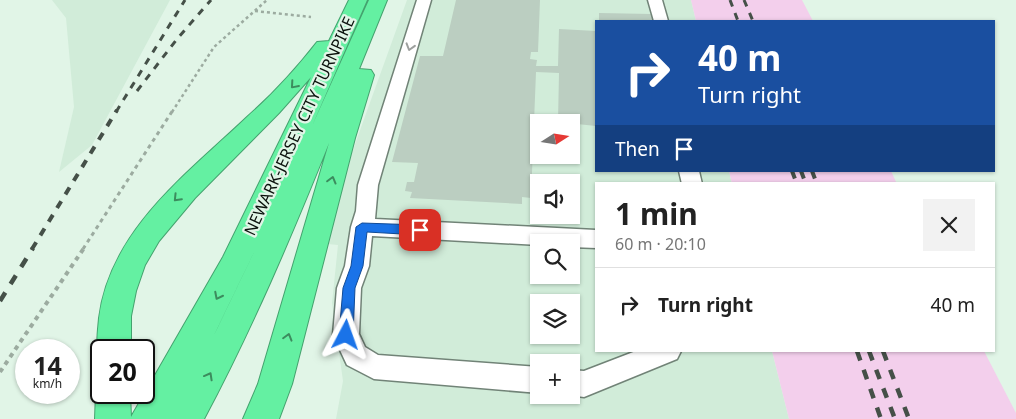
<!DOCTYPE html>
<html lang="en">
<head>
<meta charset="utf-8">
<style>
	body { margin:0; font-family:"Noto Sans",sans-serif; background:#f2f2f2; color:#222; height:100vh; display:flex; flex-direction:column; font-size:19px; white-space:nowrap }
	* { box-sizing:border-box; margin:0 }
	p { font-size:16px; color:#767676 }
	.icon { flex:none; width:28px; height:28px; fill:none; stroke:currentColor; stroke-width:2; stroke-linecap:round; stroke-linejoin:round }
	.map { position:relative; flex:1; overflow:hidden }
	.drawer { position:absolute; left:595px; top:182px; width:400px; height:170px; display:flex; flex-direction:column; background:#fff; border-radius:0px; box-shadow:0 1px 4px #0004 }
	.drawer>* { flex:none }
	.banner { position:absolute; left:595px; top:20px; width:400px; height:152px; border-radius:0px; box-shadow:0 1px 4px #0004; background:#1a4fa0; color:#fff; overflow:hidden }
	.needle { width:32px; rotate:78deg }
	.fabs { position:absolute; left:530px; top:114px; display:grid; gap:10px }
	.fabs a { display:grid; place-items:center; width:50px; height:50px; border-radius:0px; background:#fff; box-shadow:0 1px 4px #0004; font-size:25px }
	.speed { position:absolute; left:15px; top:339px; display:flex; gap:10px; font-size:25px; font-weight:700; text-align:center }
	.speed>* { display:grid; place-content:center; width:65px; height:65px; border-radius:50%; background:#fff; box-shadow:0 1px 4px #0004; line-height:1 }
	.speed small { font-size:12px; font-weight:400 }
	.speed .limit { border:2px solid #111; border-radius:8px; background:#fff; color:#111 }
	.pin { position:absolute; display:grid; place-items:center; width:42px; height:42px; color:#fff; margin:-21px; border-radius:10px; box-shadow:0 2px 8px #0006 }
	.me { position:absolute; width:55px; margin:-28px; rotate:4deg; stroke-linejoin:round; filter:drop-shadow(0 0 4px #0008) }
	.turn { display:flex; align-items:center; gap:18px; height:105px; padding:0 20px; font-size:22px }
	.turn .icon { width:65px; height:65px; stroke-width:2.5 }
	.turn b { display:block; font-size:35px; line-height:42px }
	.then { display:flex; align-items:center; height:48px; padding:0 20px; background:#0003; gap:10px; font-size:19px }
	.round { display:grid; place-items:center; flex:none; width:52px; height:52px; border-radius:0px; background:#f2f2f2 }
	.head { display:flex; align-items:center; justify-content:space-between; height:85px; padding:0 20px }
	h1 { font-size:30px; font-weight:700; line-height:38px }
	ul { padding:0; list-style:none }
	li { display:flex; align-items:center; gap:15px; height:75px; padding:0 20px; border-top:1px solid #e0e0e0 }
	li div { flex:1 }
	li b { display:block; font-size:19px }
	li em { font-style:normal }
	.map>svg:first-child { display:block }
	.built { fill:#d1ecd9; fill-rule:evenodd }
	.green { fill:#f3cfec }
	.building { fill:#bbcec1 }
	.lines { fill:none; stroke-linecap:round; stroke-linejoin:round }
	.minor-casing { stroke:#718377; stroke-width:3 }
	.highway-casing { stroke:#44a26e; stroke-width:2 }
	.path-far2 { stroke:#9caba0; stroke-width:2.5; stroke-dasharray:3 3; stroke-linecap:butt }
	.path-far1 { stroke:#9caba0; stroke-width:3; stroke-dasharray:4 4; stroke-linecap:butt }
	.path { stroke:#9caba0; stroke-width:4; stroke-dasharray:4.5 4.5; stroke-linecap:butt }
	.minor { fill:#fff; fill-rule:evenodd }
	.highway { fill:#64f0a2; fill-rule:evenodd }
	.rail-far2 { stroke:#455048; stroke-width:3; stroke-dasharray:7 7; stroke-linecap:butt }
	.rail-far1 { stroke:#455048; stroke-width:4; stroke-dasharray:8 8; stroke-linecap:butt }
	.rail { stroke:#455048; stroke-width:4.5; stroke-dasharray:10 10; stroke-linecap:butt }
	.oneway { stroke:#9da09e }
	.oneway2 { stroke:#3c8c5e }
	.route { fill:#1a73e8; stroke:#114b97 }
	.labels { text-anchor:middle; stroke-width:4.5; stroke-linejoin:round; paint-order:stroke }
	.street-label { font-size:16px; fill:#0a110c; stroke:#e1f5e7 }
</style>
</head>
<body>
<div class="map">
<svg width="1016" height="419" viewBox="0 0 1016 419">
	<rect width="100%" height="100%" fill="#e1f5e7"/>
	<!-- built -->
	<g class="built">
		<path d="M 52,0 L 170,0 L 92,145 L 59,172 L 74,107 L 66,18 Z"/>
		<path d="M 407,0 L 691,0 L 696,21 L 596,21 L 596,171 L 729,171 L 732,184 L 596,184 L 596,351 L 772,351 L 789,419 L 336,419 L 343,381 L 332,303 L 338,245 L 328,244 L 350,158 ZM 539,122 L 571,122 L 571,155 L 539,155 ZM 539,182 L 571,182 L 571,215 L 539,215 ZM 539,242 L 571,242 L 571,275 L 539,275 ZM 539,302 L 571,302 L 571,335 L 539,335 ZM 539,362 L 571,362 L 571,395 L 539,395 Z"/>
	</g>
	<!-- green -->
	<g class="green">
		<path d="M 691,0 L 802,0 L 813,21 L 696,21 Z"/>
		<path d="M 729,171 L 891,171 L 897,184 L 732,184 Z"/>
		<path d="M 772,351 L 984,351 L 1016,413 L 1016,419 L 789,419 Z"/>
	</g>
	<!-- building -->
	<g class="building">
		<path d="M 456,0 L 540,0 L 538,52 L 531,52 L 530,59 L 537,60 L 536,66 L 558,66 L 559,29 L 596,31 L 596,126 L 558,122 L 559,73 L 536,72 L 531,198 L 522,197 L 522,204 L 410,198 L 412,192 L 405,191 L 407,182 L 414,182 L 418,163 L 392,162 L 420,56 L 443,56 Z"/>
		<path d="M 599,13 L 651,14 L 653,21 L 599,21 Z"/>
	</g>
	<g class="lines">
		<!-- minor casing -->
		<g class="minor-casing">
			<g id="minor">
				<path d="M 417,0 L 431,0 L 378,185 L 375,219 L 596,230 L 596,248 L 571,247 L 571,242 L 539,242 L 539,245 L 372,236 L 369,266 L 361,288 L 359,334 L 365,347 L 378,355 L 539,367 L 539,393 L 374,379 L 347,365 L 333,335 L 337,288 L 345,266 L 351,227 L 356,211 L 358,185 Z"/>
				<path d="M 648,0 L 662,0 L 668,21 L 654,21 Z"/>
				<path d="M 679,171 L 699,171 L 702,184 L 682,184 Z"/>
				<path d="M 636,351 L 681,351 L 677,359 L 584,397 L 569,395 L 571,395 L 571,370 L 584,371 Z"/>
			</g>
		</g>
		<!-- highway casing -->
		<g class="highway-casing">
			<path id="highway" d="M 349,0 L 367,0 L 312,126 L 369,0 L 387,0 L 359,69 L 371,70 L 374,75 L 355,138 L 292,384 L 279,419 L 243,419 L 258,384 L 329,143 C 291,237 252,329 204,419 L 95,419 L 96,392 L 101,380 L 101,392 L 130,392 L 131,417 L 223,257 L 311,77 L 279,113 L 195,198 L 159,241 L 145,265 L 136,291 L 131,316 L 131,350 L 101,350 L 101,359 C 95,346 98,332 99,318 C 110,230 187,174 247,117 C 273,94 296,69 317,42 L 329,41 ZM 270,219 L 218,327 L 214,335 Z"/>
		</g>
		<!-- path-far2 -->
		<g class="path-far2">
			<path d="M 255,11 L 311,17"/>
			<path d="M 172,112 L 214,47 L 267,0"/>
		</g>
		<!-- path-far1 -->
		<path class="path-far1" d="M 83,249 L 173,110"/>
		<!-- path -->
		<path class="path" d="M 0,372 L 84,248"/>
		<!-- minor -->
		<use href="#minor" class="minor"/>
		<!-- highway -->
		<use href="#highway" class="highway"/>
		<!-- rail-far2 -->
		<g class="rail-far2">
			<path d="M 730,0 L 738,21"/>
			<path d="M 744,0 L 753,21"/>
			<path d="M 137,91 L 177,39 L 211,0"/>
			<path d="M 116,112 L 185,0"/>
		</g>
		<!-- rail-far1 -->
		<g class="rail-far1">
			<path d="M 792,171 L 797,184"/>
			<path d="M 801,171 L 806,184"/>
			<path d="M 812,171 L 817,184"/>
			<path d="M 32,249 L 117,110"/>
		</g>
		<!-- rail -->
		<g class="rail">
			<path d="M 0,301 L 33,248"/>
			<path d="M 857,351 L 881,419"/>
			<path d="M 869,351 L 895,419"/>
			<path d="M 883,351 L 909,419"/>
		</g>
	</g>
	<!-- one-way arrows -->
	<defs><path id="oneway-chevron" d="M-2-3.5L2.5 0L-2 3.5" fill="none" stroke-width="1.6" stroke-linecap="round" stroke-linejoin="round" transform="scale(1.25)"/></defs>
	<use class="oneway" href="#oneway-chevron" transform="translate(410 47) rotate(107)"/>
	<g class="oneway2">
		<use href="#oneway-chevron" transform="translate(294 85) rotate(131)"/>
		<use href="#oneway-chevron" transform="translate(332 180) rotate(-75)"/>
		<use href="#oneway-chevron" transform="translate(177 198) rotate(134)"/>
		<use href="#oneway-chevron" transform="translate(218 296) rotate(117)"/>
		<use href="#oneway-chevron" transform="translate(288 337) rotate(-74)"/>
		<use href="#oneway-chevron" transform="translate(209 376) rotate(-61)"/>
	</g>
	<!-- route -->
	<path class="route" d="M 362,223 L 420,225 L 426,230 L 420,235 L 367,232 L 363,266 L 355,288 L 353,335 L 351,339 L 346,341 L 341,339 L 339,335 L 343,288 L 351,266 L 356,227 Z"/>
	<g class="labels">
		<!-- street labels -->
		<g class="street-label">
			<text transform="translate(299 126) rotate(-65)" y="6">NEWARK-JERSEY CITY TURNPIKE</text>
		</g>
	</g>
</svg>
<div class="fabs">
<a><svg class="needle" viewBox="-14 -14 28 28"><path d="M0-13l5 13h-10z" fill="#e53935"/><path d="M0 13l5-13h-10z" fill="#767676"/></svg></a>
<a><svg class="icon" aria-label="sound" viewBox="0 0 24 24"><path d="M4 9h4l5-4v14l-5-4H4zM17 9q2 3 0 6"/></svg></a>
<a><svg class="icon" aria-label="search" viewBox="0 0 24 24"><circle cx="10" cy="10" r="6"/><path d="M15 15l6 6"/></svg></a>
<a><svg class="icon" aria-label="layers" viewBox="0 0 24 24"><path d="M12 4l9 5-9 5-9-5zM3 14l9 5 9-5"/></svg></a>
<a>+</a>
</div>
<div class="speed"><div>14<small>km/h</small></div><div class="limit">20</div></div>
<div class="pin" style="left:420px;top:230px;background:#d93025"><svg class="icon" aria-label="arrive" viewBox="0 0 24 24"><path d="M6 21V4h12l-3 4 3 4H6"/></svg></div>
<svg class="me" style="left:346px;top:335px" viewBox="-20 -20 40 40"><path d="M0-17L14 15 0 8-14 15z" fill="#1a73e8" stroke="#fff" stroke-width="4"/></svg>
<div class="banner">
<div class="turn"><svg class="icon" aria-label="right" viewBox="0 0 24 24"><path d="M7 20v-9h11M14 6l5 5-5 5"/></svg><div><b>40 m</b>Turn right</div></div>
<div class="then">Then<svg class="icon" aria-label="arrive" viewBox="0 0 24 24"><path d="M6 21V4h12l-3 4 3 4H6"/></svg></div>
</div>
<section class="drawer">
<div class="head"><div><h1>1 min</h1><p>60 m · 20:10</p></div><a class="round"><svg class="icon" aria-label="close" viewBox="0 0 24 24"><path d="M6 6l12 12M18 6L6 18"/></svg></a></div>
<ul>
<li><svg class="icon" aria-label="right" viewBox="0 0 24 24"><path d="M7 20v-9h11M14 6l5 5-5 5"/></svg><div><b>Turn right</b></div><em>40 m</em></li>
</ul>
</section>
</div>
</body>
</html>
